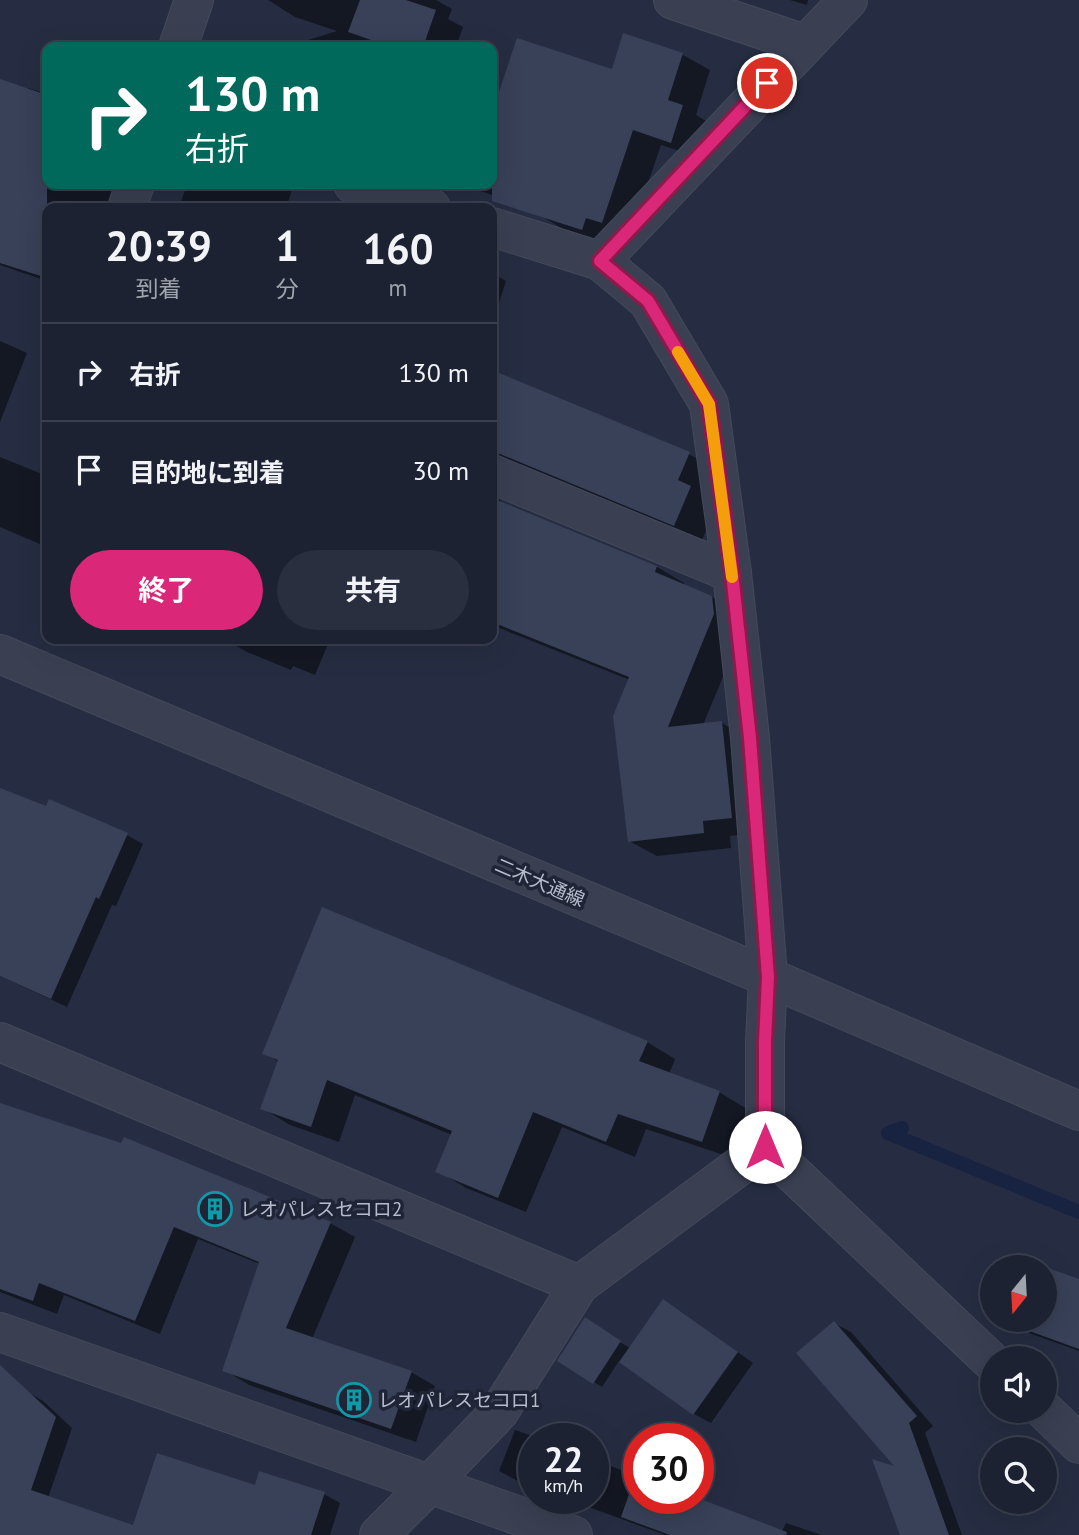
<!DOCTYPE html>
<html lang="ja">
<head>
<meta charset="utf-8">
<style>
	body { margin:0; font-family:"PT Sans","Noto Sans JP",sans-serif; background:#292f3e; color:#f1f3f6; height:100vh; display:flex; flex-direction:column; font-size:26px; white-space:nowrap }
	* { box-sizing:border-box; margin:0 }
	p { font-size:23px; color:#a0a4ac }
	.icon { flex:none; width:38px; height:38px; fill:none; stroke:currentColor; stroke-width:2; stroke-linecap:round; stroke-linejoin:round }
	.map { position:relative; flex:1; overflow:hidden }
	.drawer { position:absolute; left:42px; top:203px; width:455px; height:441px; display:flex; flex-direction:column; background:#1c2232; border-radius:14px; box-shadow:0 7px 28px #0002,0 0 0 2px #3a3f4d }
	.drawer>* { flex:none }
	.banner { position:absolute; left:42px; top:42px; width:455px; height:147px; border-radius:14px; box-shadow:0 7px 28px #0002,0 0 0 2px #3a3f4d; background:#00695c; color:#fff; overflow:hidden }
	.needle { width:46px; rotate:198deg }
	.controls { position:absolute; left:980px; top:1255px; display:grid; gap:14px }
	.controls a { display:grid; place-items:center; width:77px; height:77px; border-radius:50%; background:#1c2232; box-shadow:0 7px 28px #0002,0 0 0 2px #3a3f4d; font-size:35px }
	.speed { position:absolute; left:518px; top:1423px; display:flex; gap:14px; font-size:35px; font-weight:700; text-align:center }
	.speed>* { display:grid; place-content:center; width:91px; height:91px; border-radius:50%; background:#1c2232; box-shadow:0 7px 28px #0002,0 0 0 2px #3a3f4d; line-height:1 }
	.speed small { font-size:18px; font-weight:400 }
	.speed .limit { border:10px solid #d22; background:#fff; color:#111 }
	.pin { position:absolute; display:grid; place-items:center; width:60px; height:60px; color:#fff; margin:-30px; border:4px solid #fff; border-radius:50%; box-shadow:0 2px 7px #0007 }
	.me { position:absolute; width:77px; margin:-38px; rotate:0deg; stroke-linejoin:round; filter:drop-shadow(0 0 5px #0008) }
	.turn { display:flex; align-items:center; gap:24px; height:147px; padding:0 28px; font-size:32px }
	.turn .icon { width:91px; height:91px; stroke-width:2.5 }
	.turn b { display:block; font-size:49px; line-height:60px }
	.eta { display:flex; justify-content:space-evenly; align-items:center; height:119px; text-align:center }
	.eta b { font-size:42px; font-weight:700; line-height:49px }
	.button { display:flex; gap:14px; margin-top:auto; padding:14px 28px }
	.button a { flex:1; height:80px; border-radius:42px; background:#db2777; color:#fff; font-size:28px; font-weight:700; line-height:80px; text-align:center }
	.button a+a { background:#292f3e; color:#f1f3f6 }
	ul { padding:0; list-style:none }
	li { display:flex; align-items:center; gap:21px; height:98px; padding:0 28px; border-top:2px solid #3a3f4d }
	li div { flex:1 }
	li b { display:block; font-size:26px }
	li em { font-style:normal }
	.map>svg:first-child { display:block }
	.shadow { fill:#0007 }
	.lines { fill:none; stroke-linecap:round; stroke-linejoin:round }
	.stream { stroke:#182241; stroke-width:14 }
	.building { fill:#384158 }
	.minor-casing { stroke:#44495b; stroke-width:40 }
	.minor { stroke:#3a4052; stroke-width:38 }
	.route-casing { stroke:#8e194d; stroke-width:18 }
	.route { stroke:#db2777; stroke-width:12 }
	.slow { stroke:#f59e0b; stroke-width:12 }
	.labels { text-anchor:middle; stroke-width:7; stroke-linejoin:round; paint-order:stroke }
	.street-label { font-size:19px; fill:#b7bccc; stroke:#1f2537 }
	.poi-label { font-size:19px; fill:#b7bccc; stroke:#1f2537; text-anchor:start }
</style>
</head>
<body>
<div class="map">
<svg width="1079" height="1535" viewBox="0 0 1079 1535">
	<rect width="100%" height="100%" fill="#262d42"/>
	<!-- shadow -->
	<g class="shadow">
		<path d="M 268,0 L 436,0 L 452,9 L 448,19 L 463,27 L 456,47 L 286,47 L 337,31 L 295,17 Z"/>
		<path d="M 790,0 L 808,0 L 807,5 Z"/>
		<path d="M 624,36 L 683,55 L 710,70 L 696,115 L 709,123 L 698,157 L 661,145 L 629,238 L 609,244 L 563,229 L 536,213 L 537,210 L 460,184 L 492,184 L 492,118 L 518,40 L 613,71 Z"/>
		<path d="M 0,80 L 28,90 L 28,88 L 47,94 L 47,184 L 123,184 L 115,208 L 47,208 L 47,281 L 0,265 Z"/>
		<path d="M 187,184 L 294,184 L 286,208 L 179,208 Z"/>
		<path d="M 492,273 L 506,281 L 492,324 Z"/>
		<path d="M 0,341 L 27,353 L 0,422 Z"/>
		<path d="M 492,372 L 689,454 L 716,470 L 718,503 L 702,540 L 497,493 L 501,503 L 657,567 L 684,583 L 683,586 L 712,597 L 740,613 L 742,631 L 703,725 L 722,723 L 749,739 L 759,833 L 730,836 L 731,848 L 657,856 L 629,841 L 630,680 L 492,625 Z"/>
		<path d="M 0,457 L 47,476 L 47,547 L 0,527 Z"/>
		<path d="M 224,639 L 330,639 L 315,675 L 293,666 L 291,670 L 247,652 Z"/>
		<path d="M 0,790 L 127,835 L 143,844 L 116,906 L 112,905 L 67,1007 L 0,976 Z"/>
		<path d="M 647,1042 L 675,1059 L 669,1074 L 719,1092 L 747,1109 L 730,1157 L 646,1129 L 635,1157 L 562,1127 L 526,1212 L 466,1188 L 438,1171 L 452,1135 L 355,1095 L 339,1142 L 290,1125 L 262,1108 L 279,1062 L 264,1053 Z"/>
		<path d="M 0,1105 L 330,1223 L 355,1237 L 312,1339 L 411,1372 L 435,1386 L 416,1442 L 249,1385 L 225,1370 L 260,1264 L 198,1239 L 160,1334 L 64,1295 L 57,1314 L 0,1292 Z"/>
		<path d="M 1045,1269 L 1079,1281 L 1079,1351 L 1018,1329 L 1002,1320 L 1045,1320 Z"/>
		<path d="M 680,1311 L 753,1363 L 711,1423 L 694,1414 L 619,1361 L 602,1387 L 559,1360 L 613,1338 L 632,1349 Z"/>
		<path d="M 834,1323 L 851,1332 L 933,1426 L 925,1433 L 962,1535 L 902,1535 L 899,1469 Z"/>
		<path d="M 0,1382 L 26,1391 L 43,1401 L 72,1428 L 48,1498 L 134,1527 L 256,1487 L 324,1494 L 340,1503 L 330,1535 L 0,1535 Z"/>
		<path d="M 515,1430 L 538,1438 L 534,1438 L 534,1487 L 516,1480 L 499,1471 Z"/>
		<path d="M 593,1459 L 639,1477 L 639,1498 L 694,1498 L 782,1531 L 786,1523 L 822,1535 L 665,1535 L 564,1498 L 593,1498 Z"/>
	</g>
	<g class="lines">
		<!-- stream -->
		<path class="stream" d="M 902,1128 L 888,1133 L 1079,1212"/>
	</g>
	<!-- building -->
	<g class="building">
		<path d="M 360,0 L 406,0 L 436,10 L 423,47 L 392,47 L 348,32 Z"/>
		<path d="M 623,33 L 683,53 L 668,100 L 683,105 L 671,143 L 633,130 L 602,223 L 586,218 L 582,230 L 492,201 L 492,113 L 517,38 L 612,69 Z"/>
		<path d="M 0,79 L 47,95 L 47,278 L 0,263 Z"/>
		<path d="M 492,370 L 690,452 L 678,480 L 691,486 L 674,526 L 500,454 L 492,453 Z"/>
		<path d="M 492,498 L 657,566 L 655,572 L 712,596 L 714,614 L 668,727 L 722,721 L 732,818 L 703,821 L 704,833 L 628,842 L 613,716 L 629,677 L 492,622 Z"/>
		<path d="M 0,788 L 46,806 L 49,799 L 128,833 L 99,899 L 96,897 L 51,999 L 0,976 Z"/>
		<path d="M 322,907 L 648,1041 L 639,1061 L 720,1091 L 702,1142 L 618,1114 L 606,1142 L 533,1112 L 498,1198 L 435,1172 L 452,1131 L 327,1080 L 311,1127 L 260,1109 L 278,1060 L 262,1054 Z"/>
		<path d="M 0,1103 L 121,1143 L 124,1137 L 331,1222 L 286,1328 L 412,1371 L 391,1429 L 222,1371 L 259,1262 L 174,1227 L 135,1321 L 39,1283 L 33,1301 L 0,1289 Z"/>
		<path d="M 1022,1259 L 1079,1279 L 1079,1349 L 999,1320 L 1045,1320 L 1045,1267 L 1018,1267 Z"/>
		<path d="M 663,1299 L 738,1352 L 693,1415 L 619,1362 Z"/>
		<path d="M 585,1317 L 621,1341 L 593,1384 L 557,1361 Z"/>
		<path d="M 834,1321 L 917,1416 L 909,1423 L 949,1535 L 900,1535 L 872,1459 L 894,1466 L 796,1353 Z"/>
		<path d="M 0,1365 L 56,1417 L 31,1490 L 133,1525 L 157,1453 L 255,1485 L 259,1471 L 325,1492 L 311,1535 L 0,1535 Z"/>
		<path d="M 636,1474 L 639,1475 L 639,1498 L 698,1498 L 787,1532 L 786,1535 L 670,1535 L 621,1517 Z"/>
	</g>
	<g class="lines">
		<!-- minor casing -->
		<g class="minor-casing">
			<g id="minor">
				<path d="M 673,0 L 805,44"/>
				<path d="M 178,47 L 194,0"/>
				<path d="M 353,184 L 431,208"/>
				<path d="M 127,208 L 135,184"/>
				<path d="M 600,261 L 848,0"/>
				<path d="M 492,474 L 732,573"/>
				<path d="M 0,654 L 768,977 L 1079,1111"/>
				<path d="M 0,1042 L 579,1285"/>
				<path d="M 765,1147 L 992,1362"/>
				<path d="M 0,1332 L 573,1535"/>
				<path d="M 1044,1410 L 1079,1444"/>
				<path d="M 379,1535 L 430,1484 L 499,1412 L 579,1285 L 765,1147 L 765,1042 L 768,977 L 750,738 L 732,573 L 709,404 L 648,301 L 600,261 L 492,227"/>
			</g>
		</g>
		<!-- minor -->
		<use href="#minor" class="minor"/>
	</g>
	<g class="lines">
		<!-- route casing -->
		<g class="route-casing">
			<path id="route" d="M 765,1147 L 765,1042 L 768,977 L 750,738 L 732,573 L 709,404 L 648,301 L 600,261 L 767,83"/>
		</g>
		<!-- route -->
		<use href="#route" class="route"/>
		<!-- slow -->
		<path class="slow" d="M 678,352 L 709,404 L 732,577"/>
	</g>
	<!-- icons -->
	<defs>
		<g id="building-ring" transform="scale(1.75)"><circle r="9.5" fill="#1f2537" stroke="#0f9aa8" stroke-width="1.5"/><path d="M-4-6H4V6H1V3H-1V6H-4ZM-2.5-4.3h1.7v1.8h-1.7ZM.8-4.3h1.7v1.8H.8ZM-2.5-1h1.7V.8h-1.7ZM.8-1h1.7V.8H.8Z" fill="#0f9aa8"/></g>
	</defs>
	<g fill-rule="evenodd">
		<use href="#building-ring" x="215" y="1209"/>
		<use href="#building-ring" x="354" y="1400"/>
	</g>
	<g class="labels">
		<!-- street labels -->
		<g class="street-label">
			<text transform="translate(540 882) rotate(23)" y="7">二木大通線</text>
		</g>
		<!-- poi labels -->
		<g class="poi-label">
			<text x="240" y="1216">レオパレスセコロ2</text>
			<text x="378" y="1407">レオパレスセコロ1</text>
		</g>
	</g>
</svg>
<div class="controls">
<a><svg class="needle" viewBox="-14 -14 28 28"><path d="M0-13l5 13h-10z" fill="#e53935"/><path d="M0 13l5-13h-10z" fill="#a0a4ac"/></svg></a>
<a><svg class="icon" aria-label="sound" viewBox="0 0 24 24"><path d="M4 9h4l5-4v14l-5-4H4zM17 9q2 3 0 6"/></svg></a>
<a><svg class="icon" aria-label="search" viewBox="0 0 24 24"><circle cx="10" cy="10" r="6"/><path d="M15 15l6 6"/></svg></a>
</div>
<div class="speed"><div>22<small>km/h</small></div><div class="limit">30</div></div>
<div class="pin" style="left:767px;top:83px;background:#d93025"><svg class="icon" aria-label="arrive" viewBox="0 0 24 24"><path d="M6 21V4h12l-3 4 3 4H6"/></svg></div>
<svg class="me" style="left:765px;top:1147px" viewBox="-20 -20 40 40"><circle r="19" fill="#fff"/><path d="M0-13L10 11 0 6-10 11z" fill="#db2777"/></svg>
<div class="banner">
<div class="turn"><svg class="icon" aria-label="right" viewBox="0 0 24 24"><path d="M7 20v-9h11M14 6l5 5-5 5"/></svg><div><b>130 m</b>右折</div></div>
</div>
<section class="drawer">
<div class="eta">
<div><b>20:39</b><p>到着</p></div>
<div><b>1</b><p>分</p></div>
<div><b>160</b><p>m</p></div>
</div>
<ul>
<li><svg class="icon" aria-label="right" viewBox="0 0 24 24"><path d="M7 20v-9h11M14 6l5 5-5 5"/></svg><div><b>右折</b></div><em>130 m</em></li>
<li><svg class="icon" aria-label="arrive" viewBox="0 0 24 24"><path d="M6 21V4h12l-3 4 3 4H6"/></svg><div><b>目的地に到着</b></div><em>30 m</em></li>
</ul>
<div class="button"><a>終了</a><a>共有</a></div>
</section>
</div>
</body>
</html>
